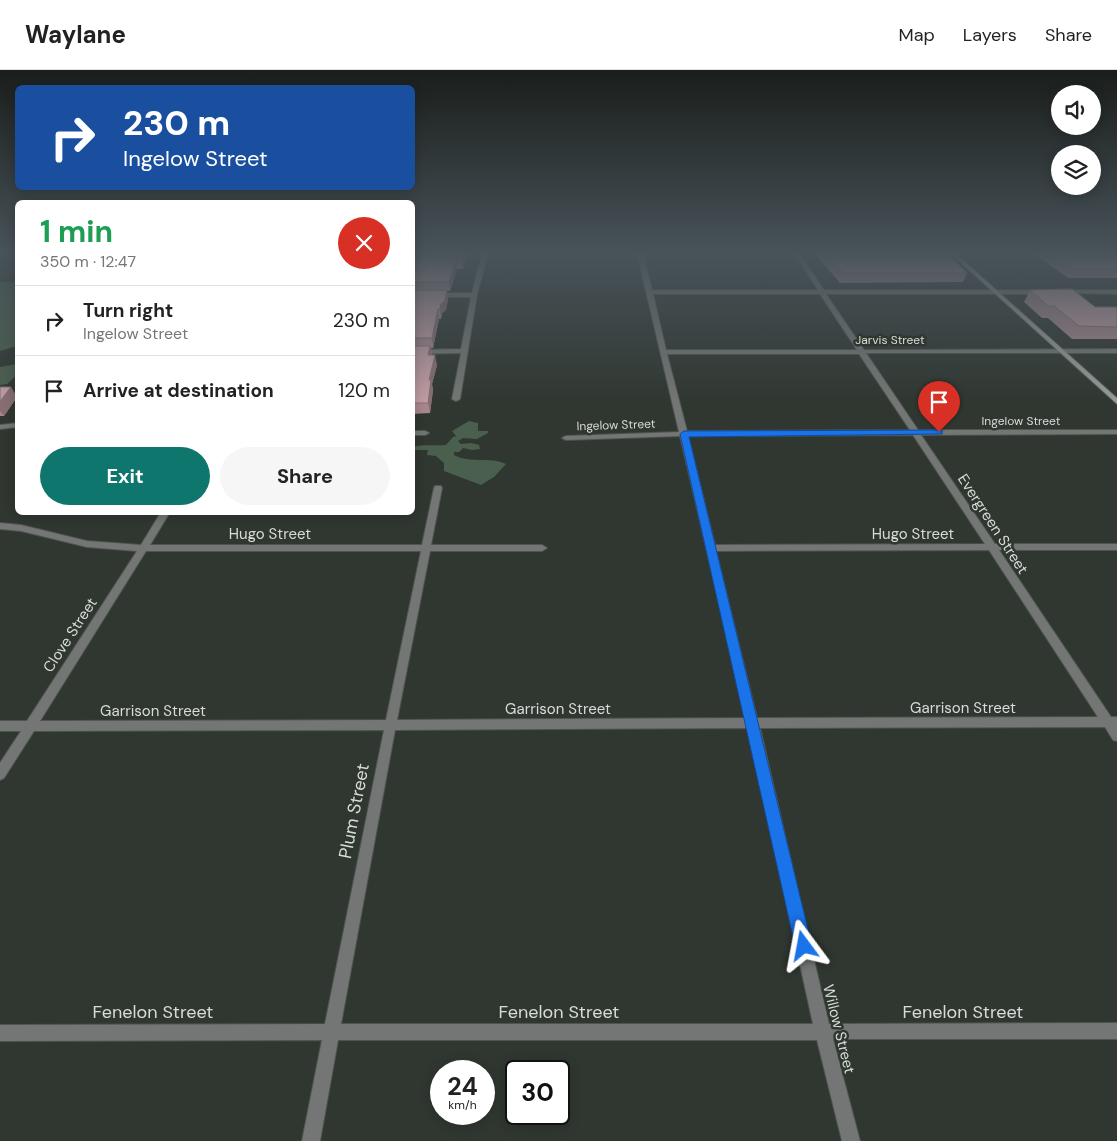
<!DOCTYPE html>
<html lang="en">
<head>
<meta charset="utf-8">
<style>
	body { margin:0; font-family:"DM Sans",sans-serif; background:#f6f6f6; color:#222; height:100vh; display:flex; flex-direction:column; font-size:19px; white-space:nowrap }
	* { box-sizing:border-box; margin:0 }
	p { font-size:16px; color:#767676 }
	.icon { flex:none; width:28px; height:28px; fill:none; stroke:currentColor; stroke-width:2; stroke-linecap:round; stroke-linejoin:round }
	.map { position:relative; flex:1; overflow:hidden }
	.side { position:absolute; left:15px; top:130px; width:400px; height:315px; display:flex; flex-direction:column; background:#fff; border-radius:8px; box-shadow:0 2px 12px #0003 }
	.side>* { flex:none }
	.guide { position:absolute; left:15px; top:15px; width:400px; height:105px; border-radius:8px; box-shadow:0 2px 12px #0003; background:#1a4fa0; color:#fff; overflow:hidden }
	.tools { position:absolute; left:1051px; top:15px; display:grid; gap:10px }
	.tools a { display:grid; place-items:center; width:50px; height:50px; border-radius:50%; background:#fff; box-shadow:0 2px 12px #0003; font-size:25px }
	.speed { position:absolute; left:430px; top:990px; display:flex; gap:10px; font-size:25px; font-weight:700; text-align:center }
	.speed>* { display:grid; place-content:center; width:65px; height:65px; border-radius:50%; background:#fff; box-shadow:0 2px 12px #0003; line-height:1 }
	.speed small { font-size:12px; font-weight:400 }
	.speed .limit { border:2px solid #111; border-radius:8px; background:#fff; color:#111 }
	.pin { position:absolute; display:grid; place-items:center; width:42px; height:42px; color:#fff; margin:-51px -21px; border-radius:50% 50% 50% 0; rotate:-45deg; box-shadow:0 0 5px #0007 }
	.pin .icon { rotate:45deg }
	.me { position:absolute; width:55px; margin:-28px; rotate:347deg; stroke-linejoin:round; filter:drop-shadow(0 0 4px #0008) }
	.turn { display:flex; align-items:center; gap:18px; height:105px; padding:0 25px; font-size:22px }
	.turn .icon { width:65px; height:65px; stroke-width:2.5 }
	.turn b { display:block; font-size:35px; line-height:42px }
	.round { display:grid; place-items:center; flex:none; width:52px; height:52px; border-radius:26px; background:#f6f6f6 }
	.head { display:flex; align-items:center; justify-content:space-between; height:85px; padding:0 25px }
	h1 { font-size:30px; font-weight:700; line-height:38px; color:#1e9e55 }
	.button { display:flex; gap:10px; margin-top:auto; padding:10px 25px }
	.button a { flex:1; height:58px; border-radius:30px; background:#0f766e; color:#fff; font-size:20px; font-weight:700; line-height:58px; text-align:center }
	.button a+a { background:#f6f6f6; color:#222 }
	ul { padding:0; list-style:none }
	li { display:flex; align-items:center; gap:15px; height:70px; padding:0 25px; border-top:1px solid #e0e0e0 }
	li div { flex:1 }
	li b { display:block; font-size:19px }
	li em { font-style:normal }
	header { display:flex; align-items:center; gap:30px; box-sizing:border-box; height:70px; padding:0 25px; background:#fff; border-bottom:1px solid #e0e0e0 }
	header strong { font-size:24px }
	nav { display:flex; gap:28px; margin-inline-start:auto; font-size:18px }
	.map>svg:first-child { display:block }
	.green { fill:#4a5f4d }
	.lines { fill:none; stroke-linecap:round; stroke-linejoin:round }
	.street-casing { stroke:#4e554f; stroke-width:2 }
	.secondary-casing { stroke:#4e554f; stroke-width:2 }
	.street { fill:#737674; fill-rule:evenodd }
	.secondary { fill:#969b97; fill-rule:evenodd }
	.wall { fill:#a6878d }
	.shaded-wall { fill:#876e73 }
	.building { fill:#c19da4; stroke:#876e73 }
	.route { fill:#1a73e8; stroke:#114b97 }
	.labels { text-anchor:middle; stroke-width:5; stroke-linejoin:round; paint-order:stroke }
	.far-street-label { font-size:12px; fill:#d8dcd8; stroke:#303731 }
	.street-label { font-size:15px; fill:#d8dcd8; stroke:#303731 }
	.near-street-label { font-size:18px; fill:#d8dcd8; stroke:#303731 }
</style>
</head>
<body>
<header>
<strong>Waylane</strong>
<nav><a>Map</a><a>Layers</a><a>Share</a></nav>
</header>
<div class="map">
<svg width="1117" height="1071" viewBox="0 0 1117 1071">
	<rect width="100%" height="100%" fill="#303731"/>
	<!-- green -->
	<g class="green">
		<path d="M 0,212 L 18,212 L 17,276 L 0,281 Z"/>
		<path d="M 17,294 L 17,305 L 7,314 L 0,315 L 0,297 Z"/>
		<path d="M 469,351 L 478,353 L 478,361 L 488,361 L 488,363 L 477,369 L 463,368 L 458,371 L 461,374 L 471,373 L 479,375 L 480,379 L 472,380 L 463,378 L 459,382 L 454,382 L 454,385 C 470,394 490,386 506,394 L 494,407 L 481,415 L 444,401 L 444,393 L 436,386 L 427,385 L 428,380 L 415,380 L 414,377 C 421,374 437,376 446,375 L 453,367 L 456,366 L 452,361 Z"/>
	</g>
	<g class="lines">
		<!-- street casing -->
		<g class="street-casing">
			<g id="street">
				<path d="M 482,183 L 488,183 L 477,225 L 460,329 L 456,331 L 452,329 L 461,283 L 412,284 L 412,280 L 461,279 L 471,227 L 412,227 L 412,223 L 472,223 Z"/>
				<path d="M 637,183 L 643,183 L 652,220 L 818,220 L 794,183 L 799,183 L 824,220 L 1041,220 L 1044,222 L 1041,224 L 826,224 L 864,280 L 1117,279 L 1117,283 L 866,283 L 918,360 L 1117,360 L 1117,364 L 921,365 L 995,474 L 1117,474 L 1117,480 L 999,480 L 1111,647 L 1117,647 L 1117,671 L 1113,670 L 1105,657 L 760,658 L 829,954 L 1117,953 L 1117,969 L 833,969 L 860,1071 L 842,1071 L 817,970 L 338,970 L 320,1071 L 302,1071 L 322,970 L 0,971 L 0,955 L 325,954 L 384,660 L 34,661 L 4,708 L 0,710 L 0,693 L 21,661 L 0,661 L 0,651 L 27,651 L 137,481 L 87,477 L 21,461 L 0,459 L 0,453 L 21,455 L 87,471 L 141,475 L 161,442 L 170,442 L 150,475 L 422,475 L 434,418 L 435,416 L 441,416 L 442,418 L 431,475 L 542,475 L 547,478 L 542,481 L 430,481 L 397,650 L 746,648 L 680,366 L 566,370 L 562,368 L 566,366 L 679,362 ZM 653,224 L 820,224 L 857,280 L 666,280 ZM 667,284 L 859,284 L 910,360 L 687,361 ZM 913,365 L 985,474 L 715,475 L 688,366 ZM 989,480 L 1098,647 L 757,648 L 716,481 ZM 146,481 L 421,481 L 386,650 L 40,651 ZM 748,658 L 813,954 L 341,954 L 395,660 Z"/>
				<path d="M 1063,220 L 1117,220 L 1117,224 L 1061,223 L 1061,221 Z"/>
				<path d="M 18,353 L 18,357 L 0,359 L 0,355 Z"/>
				<path d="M 412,361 L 425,361 L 429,363 L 425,365 L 412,365 Z"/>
			</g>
		</g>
		<!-- secondary casing -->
		<g class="secondary-casing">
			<path id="secondary" d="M 950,183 L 955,183 L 1117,328 L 1117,334 Z"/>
		</g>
		<!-- street -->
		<use href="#street" class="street"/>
		<!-- secondary -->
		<use href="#secondary" class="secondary"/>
	</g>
	<!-- wall -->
	<g class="wall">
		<path d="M 412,183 L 467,183 L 463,199 L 457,199 L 450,221 L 447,221 L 448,229 L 446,240 L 442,243 L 441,249 L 439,249 L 433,278 L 431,278 L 432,285 L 437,295 L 432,314 L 433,320 L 430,343 L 412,344 Z"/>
		<path d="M 816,183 L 947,183 L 967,203 L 963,212 L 840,213 L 816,185 Z"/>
		<path d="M 1033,183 L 1117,183 L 1117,208 L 1068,208 Z"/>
		<path d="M 1030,220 L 1095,237 L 1117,237 L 1117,269 L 1072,269 L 1048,248 L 1042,248 L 1024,232 Z"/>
		<path d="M 0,317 L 17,327 L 4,346 L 0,346 Z"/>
	</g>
	<!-- shaded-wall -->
	<g class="shaded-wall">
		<path d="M 464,183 L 467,183 L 463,199 L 462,190 Z"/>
		<path d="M 456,191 L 457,199 L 450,221 L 449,212 Z"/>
		<path d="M 447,220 L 448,229 L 446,240 L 442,243 L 441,249 L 440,239 L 441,234 Z"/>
		<path d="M 438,239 L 439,249 L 433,278 L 432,268 Z"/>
		<path d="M 430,276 L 432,285 L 428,285 Z"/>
		<path d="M 435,285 L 437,295 L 432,314 L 433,320 L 430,343 L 428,333 L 429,310 Z"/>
		<path d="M 11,317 L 17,327 L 4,346 L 0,341 L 0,331 Z"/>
	</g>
	<!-- building -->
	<g class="building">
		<path d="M 412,183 L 464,183 L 462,190 L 456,191 L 449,212 L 412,212 Z"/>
		<path d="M 825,183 L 947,183 L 967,203 L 843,203 Z"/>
		<path d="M 1050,183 L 1117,183 L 1117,199 L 1073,199 Z"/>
		<path d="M 1072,219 L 1095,237 L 1117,237 L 1117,257 L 1079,256 L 1054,236 L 1048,236 L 1030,220 Z"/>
		<path d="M 412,220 L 447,220 L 445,231 L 441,234 L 440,239 L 438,239 L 432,268 L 412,268 Z"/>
		<path d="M 412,276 L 430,276 L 428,285 L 435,285 L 429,310 L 431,310 L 428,333 L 412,333 Z"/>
		<path d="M 0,317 L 11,317 L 0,331 Z"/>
	</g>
	<!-- sky -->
	<linearGradient id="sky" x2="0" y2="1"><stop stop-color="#1a1e1b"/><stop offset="0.55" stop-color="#48535a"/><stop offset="1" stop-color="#48535a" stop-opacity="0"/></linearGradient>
	<rect width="1117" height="333" fill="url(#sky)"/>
	<!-- route -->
	<path class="route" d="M 939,360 L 942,360 L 942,364 L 689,367 L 812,876 L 809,882 L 804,885 L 798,882 L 795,876 L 680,364 L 684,361 Z"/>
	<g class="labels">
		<!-- far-street labels -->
		<g class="far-street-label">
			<text x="890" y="274">Jarvis Street</text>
			<text x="1021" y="355">Ingelow Street</text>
			<text transform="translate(616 355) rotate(-2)" y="4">Ingelow Street</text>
		</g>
		<!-- street labels -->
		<g class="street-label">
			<text transform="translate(993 454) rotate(57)" y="5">Evergreen Street</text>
			<text x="270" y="469">Hugo Street</text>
			<text x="913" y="469">Hugo Street</text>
			<text transform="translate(70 565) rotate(-57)" y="5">Clove Street</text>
			<text x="963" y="643">Garrison Street</text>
			<text x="558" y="644">Garrison Street</text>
			<text x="153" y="646">Garrison Street</text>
			<text transform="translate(839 959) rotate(76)" y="5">Willow Street</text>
		</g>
		<!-- near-street labels -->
		<g class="near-street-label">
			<text transform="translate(354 741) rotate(-79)" y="6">Plum Street</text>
			<text x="153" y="948">Fenelon Street</text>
			<text x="559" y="948">Fenelon Street</text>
			<text x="963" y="948">Fenelon Street</text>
		</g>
	</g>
</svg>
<div class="tools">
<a><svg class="icon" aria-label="sound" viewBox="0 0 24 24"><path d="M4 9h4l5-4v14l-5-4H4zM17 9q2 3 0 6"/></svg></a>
<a><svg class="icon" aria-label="layers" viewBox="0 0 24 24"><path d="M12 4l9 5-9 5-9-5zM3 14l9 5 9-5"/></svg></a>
</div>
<div class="speed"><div>24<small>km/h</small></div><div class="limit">30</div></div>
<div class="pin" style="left:939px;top:362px;background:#d93025"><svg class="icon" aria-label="arrive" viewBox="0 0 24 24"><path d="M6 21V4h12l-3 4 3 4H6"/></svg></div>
<svg class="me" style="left:804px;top:876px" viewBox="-20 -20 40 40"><path d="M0-17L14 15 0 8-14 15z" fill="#1a73e8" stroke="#fff" stroke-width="4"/></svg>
<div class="guide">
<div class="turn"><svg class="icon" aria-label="right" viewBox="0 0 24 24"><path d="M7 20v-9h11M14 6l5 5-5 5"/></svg><div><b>230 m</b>Ingelow Street</div></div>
</div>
<section class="side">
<div class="head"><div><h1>1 min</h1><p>350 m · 12:47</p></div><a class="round" style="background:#d93025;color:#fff"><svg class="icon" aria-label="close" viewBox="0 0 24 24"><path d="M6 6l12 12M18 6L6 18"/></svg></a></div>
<ul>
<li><svg class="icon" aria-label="right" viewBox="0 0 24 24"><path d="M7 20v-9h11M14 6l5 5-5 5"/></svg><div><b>Turn right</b><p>Ingelow Street</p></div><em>230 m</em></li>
<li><svg class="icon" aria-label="arrive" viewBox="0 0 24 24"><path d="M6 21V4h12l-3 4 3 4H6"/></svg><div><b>Arrive at destination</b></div><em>120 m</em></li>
</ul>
<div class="button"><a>Exit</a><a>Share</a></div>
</section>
</div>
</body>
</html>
